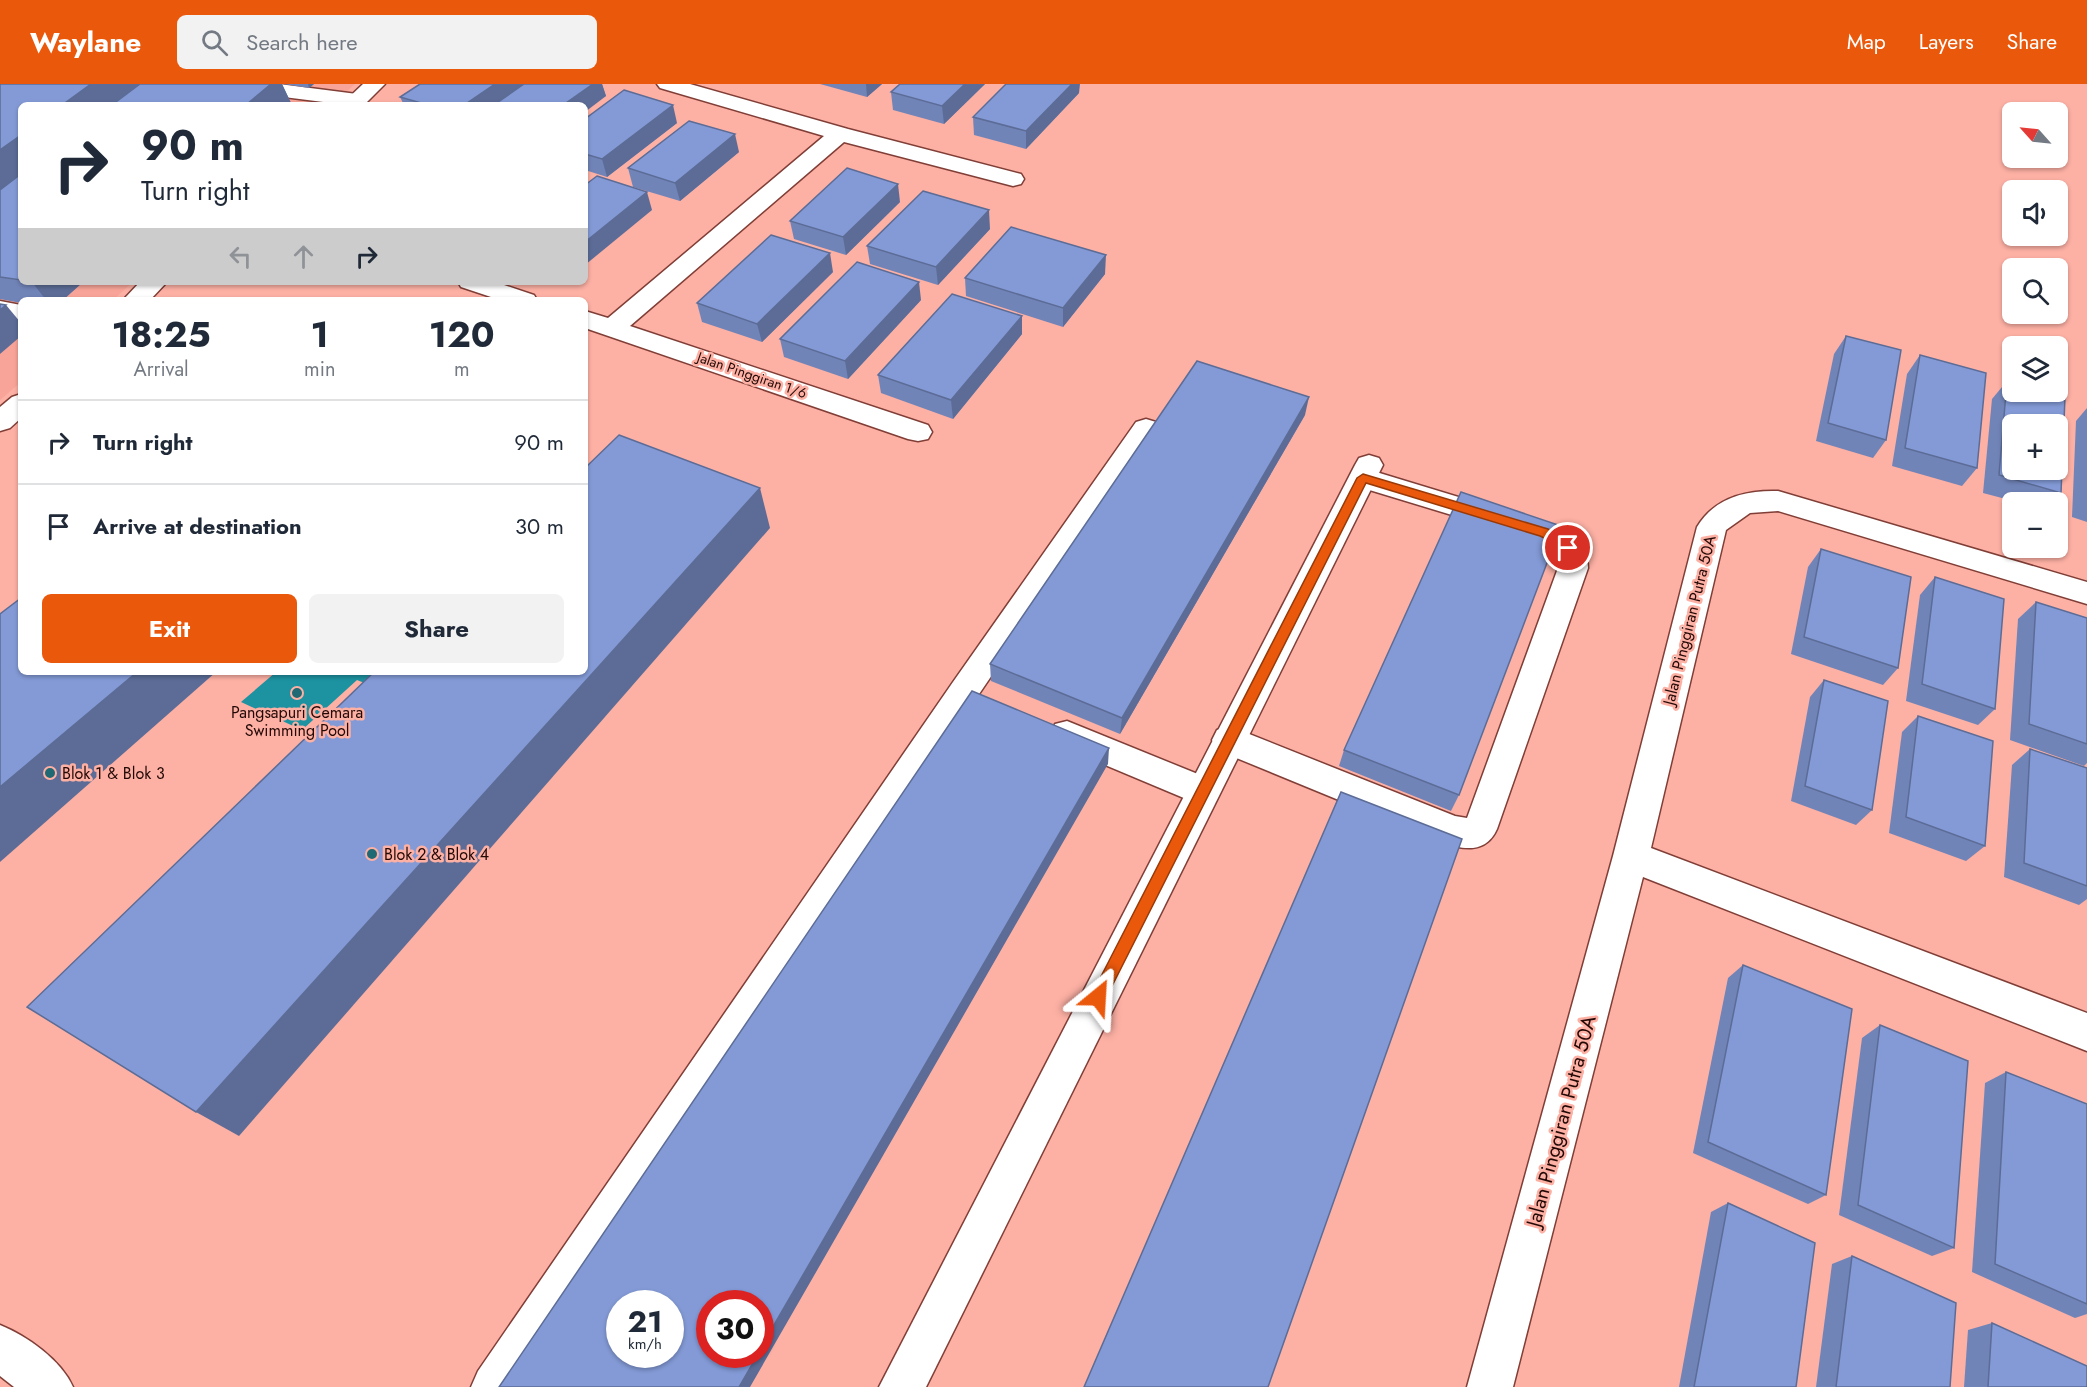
<!DOCTYPE html>
<html lang="en">
<head>
<meta charset="utf-8">
<style>
	body { margin:0; font-family:Jost,sans-serif; background:#f2f2f3; color:#1f2937; height:100vh; display:flex; flex-direction:column; font-size:22px; white-space:nowrap }
	* { box-sizing:border-box; margin:0 }
	p { font-size:20px; color:#747a83 }
	.icon { flex:none; width:33px; height:33px; fill:none; stroke:currentColor; stroke-width:2; stroke-linecap:round; stroke-linejoin:round }
	.map { position:relative; flex:1; overflow:hidden }
	.details { position:absolute; left:18px; top:213px; width:570px; height:378px; display:flex; flex-direction:column; background:#fff; border-radius:9px; box-shadow:0 2px 4px #0004 }
	.details>* { flex:none }
	.top-card { position:absolute; left:18px; top:18px; width:570px; height:183px; border-radius:9px; box-shadow:0 2px 4px #0004; background:#fff; color:#1f2937; overflow:hidden }
	.needle { width:39px; rotate:297deg }
	.controls { position:absolute; left:2002px; top:18px; display:grid; gap:12px }
	.controls a { display:grid; place-items:center; width:66px; height:66px; border-radius:9px; background:#fff; box-shadow:0 2px 4px #0004; font-size:30px }
	.speed { position:absolute; left:606px; top:1206px; display:flex; gap:12px; font-size:30px; font-weight:700; text-align:center }
	.speed>* { display:grid; place-content:center; width:78px; height:78px; border-radius:50%; background:#fff; box-shadow:0 2px 4px #0004; line-height:1 }
	.speed small { font-size:15px; font-weight:400 }
	.speed .limit { border:9px solid #d22; background:#fff; color:#111 }
	.pin { position:absolute; display:grid; place-items:center; width:51px; height:51px; color:#fff; margin:-26px; border:3px solid #fff; border-radius:50%; box-shadow:0 2px 6px #0007 }
	.me { position:absolute; width:66px; margin:-33px; rotate:27deg; stroke-linejoin:round; filter:drop-shadow(0 0 4px #0008) }
	.turn { display:flex; align-items:center; gap:21px; height:126px; padding:0 24px; font-size:27px }
	.turn .icon { width:78px; height:78px; stroke-width:2.5 }
	.turn b { display:block; font-size:42px; line-height:51px }
	.lanes { display:flex; align-items:center; height:57px; padding:0 24px; background:#0003; justify-content:center; gap:30px; direction:ltr }
	.lanes .off { opacity:.35 }
	.eta { display:flex; justify-content:space-evenly; align-items:center; height:102px; text-align:center }
	.eta b { font-size:36px; font-weight:700; line-height:42px }
	.button { display:flex; gap:12px; margin-top:auto; padding:12px 24px }
	.button a { flex:1; height:69px; border-radius:9px; background:#ea580c; color:#fff; font-size:24px; font-weight:700; line-height:69px; text-align:center }
	.button a+a { background:#f2f2f3; color:#1f2937 }
	ul { padding:0; list-style:none }
	li { display:flex; align-items:center; gap:18px; height:84px; padding:0 24px; border-top:2px solid #e0e1e3 }
	li div { flex:1 }
	li b { display:block; font-size:22px }
	li em { font-style:normal }
	header { display:flex; align-items:center; gap:36px; box-sizing:border-box; height:84px; padding:0 30px; background:#ea580c; color:#fff }
	header strong { font-size:28px }
	nav { display:flex; gap:33px; margin-inline-start:auto; font-size:21px }
	.search { width:420px; height:54px; background:#f2f2f3; display:flex; align-items:center; gap:15px; box-sizing:border-box; padding:0 21px; border-radius:9px; color:#747a83; font-size:22px }
	.map>svg:first-child { display:block }
	.built { fill:#f9a498 }
	.water { fill:#1d92a1 }
	.lines { fill:none; stroke-linecap:round; stroke-linejoin:round }
	.service-casing { stroke:#803e36; stroke-width:3 }
	.minor-casing { stroke:#803e36; stroke-width:3 }
	.tertiary-casing { stroke:#803e36; stroke-width:3 }
	.service { fill:#fff; fill-rule:evenodd }
	.minor { fill:#fff; fill-rule:evenodd }
	.tertiary { fill:#fff; fill-rule:evenodd }
	.wall { fill:#7184b8 }
	.shaded-wall { fill:#5c6c96 }
	.building { fill:#839ad6; stroke:#5c6c96; stroke-width:1.5; fill-rule:evenodd }
	.route { fill:#ea580c; stroke:#983908; stroke-width:1.5 }
	.poi-dot { fill:#1e6973; stroke:#fdb0a4; stroke-width:2 }
	.labels { text-anchor:middle; stroke-width:5; stroke-linejoin:round; paint-order:stroke }
	.far-street-label { font-size:14px; fill:#230906; stroke:#fdb0a4 }
	.street-label { font-size:16px; fill:#230906; stroke:#fdb0a4 }
	.poi-label { font-size:16px; fill:#230906; stroke:#fdb0a4; text-anchor:start }
	.near-street-label { font-size:20px; fill:#230906; stroke:#fdb0a4 }
</style>
</head>
<body>
<header>
<strong>Waylane</strong>
<div class="search"><svg class="icon" aria-label="search" viewBox="0 0 24 24"><circle cx="10" cy="10" r="6"/><path d="M15 15l6 6"/></svg>Search here</div>
<nav><a>Map</a><a>Layers</a><a>Share</a></nav>
</header>
<div class="map">
<svg width="2087" height="1303" viewBox="0 0 2087 1303">
	<rect width="100%" height="100%" fill="#fdb0a4"/>
	<!-- built -->
	<path class="built" d="M 18,0 L 355,0 L 332,21 L 21,21 L 21,198 L 133,198 L 113,216 L 21,216 L 21,298 L 0,316 L 0,13 Z"/>
	<!-- water -->
	<path class="water" d="M 276,588 L 399,588 L 367,600 L 357,596 L 302,646 L 241,618 Z"/>
	<g class="lines">
		<!-- service casing -->
		<g class="service-casing">
			<g id="service">
				<path d="M 219,0 L 279,0 L 357,10 L 364,12 L 367,16 L 362,21 L 347,21 L 229,6 L 222,4 Z"/>
				<path d="M 0,217 L 21,221 L 21,237 L 0,233 Z"/>
				<path d="M 1146,335 L 1156,338 L 1160,344 L 1156,350 L 975,616 L 521,1303 L 471,1303 L 478,1287 L 953,598 L 1136,338 Z"/>
				<path d="M 1363,384 L 1554,442 C 1573,450 1588,462 1588,484 L 1497,745 C 1486,770 1463,766 1441,758 L 1217,666 L 1212,656 L 1217,646 L 1229,642 L 1455,732 L 1467,734 L 1558,484 L 1558,474 L 1548,463 L 1534,456 L 1353,401 L 1349,394 L 1353,387 Z"/>
				<path d="M 1067,637 L 1215,697 L 1220,707 L 1215,717 L 1203,721 L 1191,717 L 1055,660 L 1051,650 L 1055,640 Z"/>
			</g>
		</g>
		<!-- minor casing -->
		<g class="minor-casing">
			<g id="minor">
				<path d="M 363,0 L 385,0 L 364,21 L 341,21 Z"/>
				<path d="M 657,0 L 690,0 L 848,45 L 1021,90 L 1024,95 L 1021,100 L 1013,102 L 844,58 L 630,242 L 928,341 L 932,348 L 928,355 L 918,357 L 908,355 L 585,244 L 585,227 L 608,234 L 824,52 L 660,4 Z"/>
				<path d="M 140,198 L 167,198 L 150,216 L 123,216 Z"/>
				<path d="M 458,198 L 495,198 L 534,211 L 537,216 L 500,216 L 461,203 Z"/>
				<path d="M 21,310 L 21,334 L 10,344 L 0,347 L 0,323 L 12,313 Z"/>
				<path d="M 1369,371 L 1379,374 L 1383,381 L 926,1303 L 879,1303 L 1355,381 L 1359,374 Z"/>
				<path d="M 1778,407 L 2087,498 L 2087,520 L 1778,427 L 1750,429 L 1726,446 L 1651,764 L 2087,929 L 2087,967 L 1643,793 L 1513,1303 L 1467,1303 L 1613,772 L 1697,443 C 1715,413 1746,406 1778,407 Z"/>
			</g>
		</g>
		<!-- tertiary casing -->
		<g class="tertiary-casing">
			<path id="tertiary" d="M 0,1241 C 27,1252 61,1276 73,1303 L 14,1303 L 0,1292 Z"/>
		</g>
		<!-- service -->
		<use href="#service" class="service"/>
		<!-- minor -->
		<use href="#minor" class="minor"/>
		<!-- tertiary -->
		<use href="#tertiary" class="tertiary"/>
	</g>
	<!-- wall -->
	<g class="wall">
		<path d="M 0,0 L 282,0 L 291,19 L 21,21 L 21,198 L 83,198 L 63,216 L 21,216 L 21,219 L 0,215 Z"/>
		<path d="M 283,0 L 314,0 L 309,4 Z"/>
		<path d="M 420,0 L 602,0 L 606,12 L 585,21 L 404,21 L 400,13 Z"/>
		<path d="M 820,0 L 882,0 L 867,13 Z"/>
		<path d="M 900,0 L 985,0 L 944,40 L 893,26 L 891,8 Z"/>
		<path d="M 1079,9 L 1026,65 L 974,51 L 973,33 Z"/>
		<path d="M 585,35 L 677,39 L 607,93 L 585,86 Z"/>
		<path d="M 739,68 L 680,117 L 633,103 L 628,84 Z"/>
		<path d="M 900,118 L 846,171 L 794,155 L 790,137 Z"/>
		<path d="M 990,145 L 938,201 L 870,180 L 867,162 Z"/>
		<path d="M 833,188 L 762,258 L 702,238 L 697,219 Z"/>
		<path d="M 1105,190 L 1063,243 L 966,212 L 965,194 Z"/>
		<path d="M 921,216 L 848,295 L 784,273 L 780,255 Z"/>
		<path d="M 1022,232 L 1022,250 L 953,335 L 881,309 L 878,291 Z"/>
		<path d="M 1846,252 L 1886,356 L 1873,374 L 1816,357 L 1834,270 Z"/>
		<path d="M 1920,271 L 1977,384 L 1962,402 L 1892,382 L 1907,290 Z"/>
		<path d="M 2007,297 L 2061,409 L 2052,418 L 2017,418 L 1983,409 L 1992,315 Z"/>
		<path d="M 2087,324 L 2087,438 L 2072,433 L 2076,337 Z"/>
		<path d="M 1305,331 L 1120,650 L 991,597 L 990,580 Z"/>
		<path d="M 1821,465 L 1898,584 L 1883,601 L 1791,570 L 1808,483 Z"/>
		<path d="M 1935,493 L 1995,625 L 1978,641 L 1906,617 L 1920,511 Z"/>
		<path d="M 2036,518 L 2087,534 L 2087,679 L 2084,682 L 2010,656 L 2018,535 Z"/>
		<path d="M 1824,596 L 1872,726 L 1856,741 L 1791,717 L 1810,613 Z"/>
		<path d="M 1918,632 L 1985,762 L 1966,777 L 1889,749 L 1902,648 Z"/>
		<path d="M 2030,665 L 2087,802 L 2087,815 L 2079,821 L 2004,793 L 2012,681 Z"/>
		<path d="M 1344,666 L 1459,711 L 1451,727 L 1339,682 Z"/>
		<path d="M 1743,881 L 1826,1111 L 1808,1120 L 1693,1069 L 1728,894 Z"/>
		<path d="M 1880,941 L 1954,1164 L 1932,1172 L 1839,1131 L 1862,954 Z"/>
		<path d="M 2006,988 L 2087,1020 L 2087,1230 L 2075,1234 L 1972,1188 L 1985,999 Z"/>
		<path d="M 1728,1119 L 1796,1303 L 1679,1303 L 1711,1128 Z"/>
		<path d="M 1852,1172 L 1950,1303 L 1816,1303 L 1832,1180 Z"/>
		<path d="M 1992,1239 L 2087,1303 L 1964,1303 L 1968,1246 Z"/>
	</g>
	<!-- shaded-wall -->
	<g class="shaded-wall">
		<path d="M 91,0 L 141,0 L 113,21 L 62,21 Z"/>
		<path d="M 271,0 L 282,0 L 291,19 L 289,21 L 246,21 Z"/>
		<path d="M 308,0 L 314,0 L 309,4 Z"/>
		<path d="M 495,0 L 527,0 L 497,21 L 464,21 Z"/>
		<path d="M 593,0 L 602,0 L 606,12 L 585,28 L 585,21 L 563,21 Z"/>
		<path d="M 866,0 L 882,0 L 867,13 Z"/>
		<path d="M 965,0 L 985,0 L 944,40 L 942,22 Z"/>
		<path d="M 1072,0 L 1080,0 L 1079,9 L 1026,65 L 1026,47 Z"/>
		<path d="M 673,21 L 677,39 L 607,93 L 602,75 Z"/>
		<path d="M 735,50 L 739,68 L 680,117 L 675,99 Z"/>
		<path d="M 21,51 L 21,91 L 0,107 L 0,66 Z"/>
		<path d="M 898,100 L 900,118 L 846,171 L 843,153 Z"/>
		<path d="M 647,108 L 652,126 L 585,181 L 585,158 Z"/>
		<path d="M 989,126 L 990,145 L 938,201 L 936,183 Z"/>
		<path d="M 830,169 L 833,188 L 762,258 L 757,240 Z"/>
		<path d="M 1106,171 L 1105,190 L 1063,243 L 1063,224 Z"/>
		<path d="M 32,198 L 83,198 L 63,216 L 46,216 Z"/>
		<path d="M 919,198 L 921,216 L 848,295 L 845,277 Z"/>
		<path d="M 6,221 L 21,239 L 21,252 L 0,270 L 0,226 Z"/>
		<path d="M 1022,232 L 1022,250 L 953,335 L 951,316 Z"/>
		<path d="M 1309,313 L 1305,331 L 1120,650 L 1122,634 Z"/>
		<path d="M 760,404 L 770,444 L 239,1052 L 196,1028 Z"/>
		<path d="M 137,588 L 216,588 L 0,778 L 0,703 Z"/>
		<path d="M 1109,664 L 1108,680 L 750,1303 L 739,1303 L 758,1270 L 760,1270 L 760,1265 Z"/>
	</g>
	<!-- building -->
	<g class="building">
		<path d="M 0,0 L 91,0 L 62,21 L 21,21 L 21,51 L 0,66 Z"/>
		<path d="M 140,0 L 271,0 L 246,21 L 112,21 Z"/>
		<path d="M 420,0 L 495,0 L 464,21 L 428,21 L 400,13 Z"/>
		<path d="M 524,0 L 593,0 L 563,21 L 494,21 Z"/>
		<path d="M 900,0 L 965,0 L 942,22 L 891,8 Z"/>
		<path d="M 1006,0 L 1072,0 L 1026,47 L 973,33 Z"/>
		<path d="M 624,6 L 673,21 L 602,75 L 585,70 L 585,35 Z"/>
		<path d="M 689,37 L 735,50 L 675,99 L 628,84 Z"/>
		<path d="M 847,84 L 898,100 L 843,153 L 790,137 Z"/>
		<path d="M 21,90 L 21,196 L 0,193 L 0,106 Z"/>
		<path d="M 597,92 L 647,108 L 585,158 L 585,101 Z"/>
		<path d="M 923,107 L 989,126 L 936,183 L 867,162 Z"/>
		<path d="M 1011,143 L 1106,171 L 1063,224 L 965,194 Z"/>
		<path d="M 771,151 L 830,169 L 757,240 L 697,219 Z"/>
		<path d="M 857,178 L 919,198 L 845,277 L 780,255 Z"/>
		<path d="M 952,210 L 1022,232 L 951,316 L 878,291 Z"/>
		<path d="M 0,220 L 6,221 L 0,226 Z"/>
		<path d="M 1846,252 L 1901,266 L 1886,356 L 1828,339 Z"/>
		<path d="M 1920,271 L 1986,289 L 1977,384 L 1905,364 Z"/>
		<path d="M 1197,277 L 1309,313 L 1122,634 L 990,580 Z"/>
		<path d="M 2007,297 L 2013,299 L 2013,308 L 2045,308 L 2065,313 L 2061,409 L 1999,391 ZM 2013,340 L 2058,340 L 2058,386 L 2013,386 Z"/>
		<path d="M 619,351 L 760,404 L 196,1028 L 27,923 L 374,588 L 585,588 L 585,384 Z"/>
		<path d="M 1461,408 L 1561,442 L 1459,711 L 1344,666 Z"/>
		<path d="M 1821,465 L 1911,493 L 1898,584 L 1804,553 Z"/>
		<path d="M 1935,493 L 2004,515 L 1995,625 L 1922,600 Z"/>
		<path d="M 21,514 L 21,588 L 137,588 L 0,703 L 0,530 Z"/>
		<path d="M 2036,518 L 2087,534 L 2087,660 L 2029,640 Z"/>
		<path d="M 1824,596 L 1888,617 L 1872,726 L 1805,702 Z"/>
		<path d="M 972,607 L 1109,664 L 760,1265 L 760,1220 L 710,1220 L 710,1270 L 758,1270 L 739,1303 L 499,1303 ZM 620,1220 L 670,1220 L 670,1270 L 620,1270 Z"/>
		<path d="M 1918,632 L 1993,657 L 1985,762 L 1906,733 Z"/>
		<path d="M 2030,665 L 2087,684 L 2087,802 L 2024,779 Z"/>
		<path d="M 1341,708 L 1462,755 L 1268,1303 L 1084,1303 Z"/>
		<path d="M 1743,881 L 1852,925 L 1826,1111 L 1708,1058 Z"/>
		<path d="M 1880,941 L 1968,977 L 1954,1164 L 1858,1121 Z"/>
		<path d="M 2006,988 L 2087,1020 L 2087,1220 L 1995,1180 Z"/>
		<path d="M 1728,1119 L 1815,1159 L 1796,1303 L 1694,1303 Z"/>
		<path d="M 1852,1172 L 1956,1219 L 1950,1303 L 1836,1303 Z"/>
		<path d="M 1992,1239 L 2087,1282 L 2087,1303 L 1988,1303 Z"/>
	</g>
	<!-- route -->
	<path class="route" d="M 1363,390 L 1548,445 L 1562,452 L 1574,464 L 1568,468 C 1558,465 1549,456 1540,452 L 1366,399 L 1104,918 L 1098,920 L 1093,918 L 1090,913 L 1093,908 L 1357,394 Z"/>
	<!-- markers -->
	<g class="poi-dot">
		<circle cx="297" cy="609" r="6"/>
		<circle cx="50" cy="689" r="6"/>
		<circle cx="372" cy="770" r="6"/>
	</g>
	<g class="labels">
		<!-- far-street labels -->
		<g class="far-street-label">
			<text transform="translate(752 291) rotate(19)" y="5">Jalan Pinggiran 1/6</text>
		</g>
		<!-- street labels -->
		<g class="street-label">
			<text transform="translate(1689 536) rotate(-76)" y="6">Jalan Pinggiran Putra 50A</text>
		</g>
		<!-- poi labels -->
		<g class="poi-label">
			<text x="297" y="634" text-anchor="middle">Pangsapuri Cemara<tspan x="297" dy="18">Swimming Pool</tspan></text>
			<text x="62" y="695">Blok 1 &amp; Blok 3</text>
			<text x="384" y="776">Blok 2 &amp; Blok 4</text>
		</g>
		<!-- near-street labels -->
		<g class="near-street-label">
			<text transform="translate(1561 1037) rotate(-75)" y="7">Jalan Pinggiran Putra 50A</text>
		</g>
	</g>
</svg>
<div class="controls">
<a><svg class="needle" viewBox="-14 -14 28 28"><path d="M0-13l5 13h-10z" fill="#e53935"/><path d="M0 13l5-13h-10z" fill="#747a83"/></svg></a>
<a><svg class="icon" aria-label="sound" viewBox="0 0 24 24"><path d="M4 9h4l5-4v14l-5-4H4zM17 9q2 3 0 6"/></svg></a>
<a><svg class="icon" aria-label="search" viewBox="0 0 24 24"><circle cx="10" cy="10" r="6"/><path d="M15 15l6 6"/></svg></a>
<a><svg class="icon" aria-label="layers" viewBox="0 0 24 24"><path d="M12 4l9 5-9 5-9-5zM3 14l9 5 9-5"/></svg></a>
<a>+</a>
<a>−</a>
</div>
<div class="speed"><div>21<small>km/h</small></div><div class="limit">30</div></div>
<div class="pin" style="left:1568px;top:464px;background:#d93025"><svg class="icon" aria-label="arrive" viewBox="0 0 24 24"><path d="M6 21V4h12l-3 4 3 4H6"/></svg></div>
<svg class="me" style="left:1098px;top:913px" viewBox="-20 -20 40 40"><path d="M0-17L14 15 0 8-14 15z" fill="#ea580c" stroke="#fff" stroke-width="4"/></svg>
<div class="top-card">
<div class="turn"><svg class="icon" aria-label="right" viewBox="0 0 24 24"><path d="M7 20v-9h11M14 6l5 5-5 5"/></svg><div><b>90 m</b>Turn right</div></div>
<div class="lanes"><svg class="icon off" aria-label="left" viewBox="0 0 24 24"><path d="M17 20v-9H6M10 6l-5 5 5 5"/></svg><svg class="icon off" aria-label="ahead" viewBox="0 0 24 24"><path d="M12 20V5M6 11l6-6 6 6"/></svg><svg class="icon" aria-label="right" viewBox="0 0 24 24"><path d="M7 20v-9h11M14 6l5 5-5 5"/></svg></div>
</div>
<section class="details">
<div class="eta">
<div><b>18:25</b><p>Arrival</p></div>
<div><b>1</b><p>min</p></div>
<div><b>120</b><p>m</p></div>
</div>
<ul>
<li><svg class="icon" aria-label="right" viewBox="0 0 24 24"><path d="M7 20v-9h11M14 6l5 5-5 5"/></svg><div><b>Turn right</b></div><em>90 m</em></li>
<li><svg class="icon" aria-label="arrive" viewBox="0 0 24 24"><path d="M6 21V4h12l-3 4 3 4H6"/></svg><div><b>Arrive at destination</b></div><em>30 m</em></li>
</ul>
<div class="button"><a>Exit</a><a>Share</a></div>
</section>
</div>
</body>
</html>
